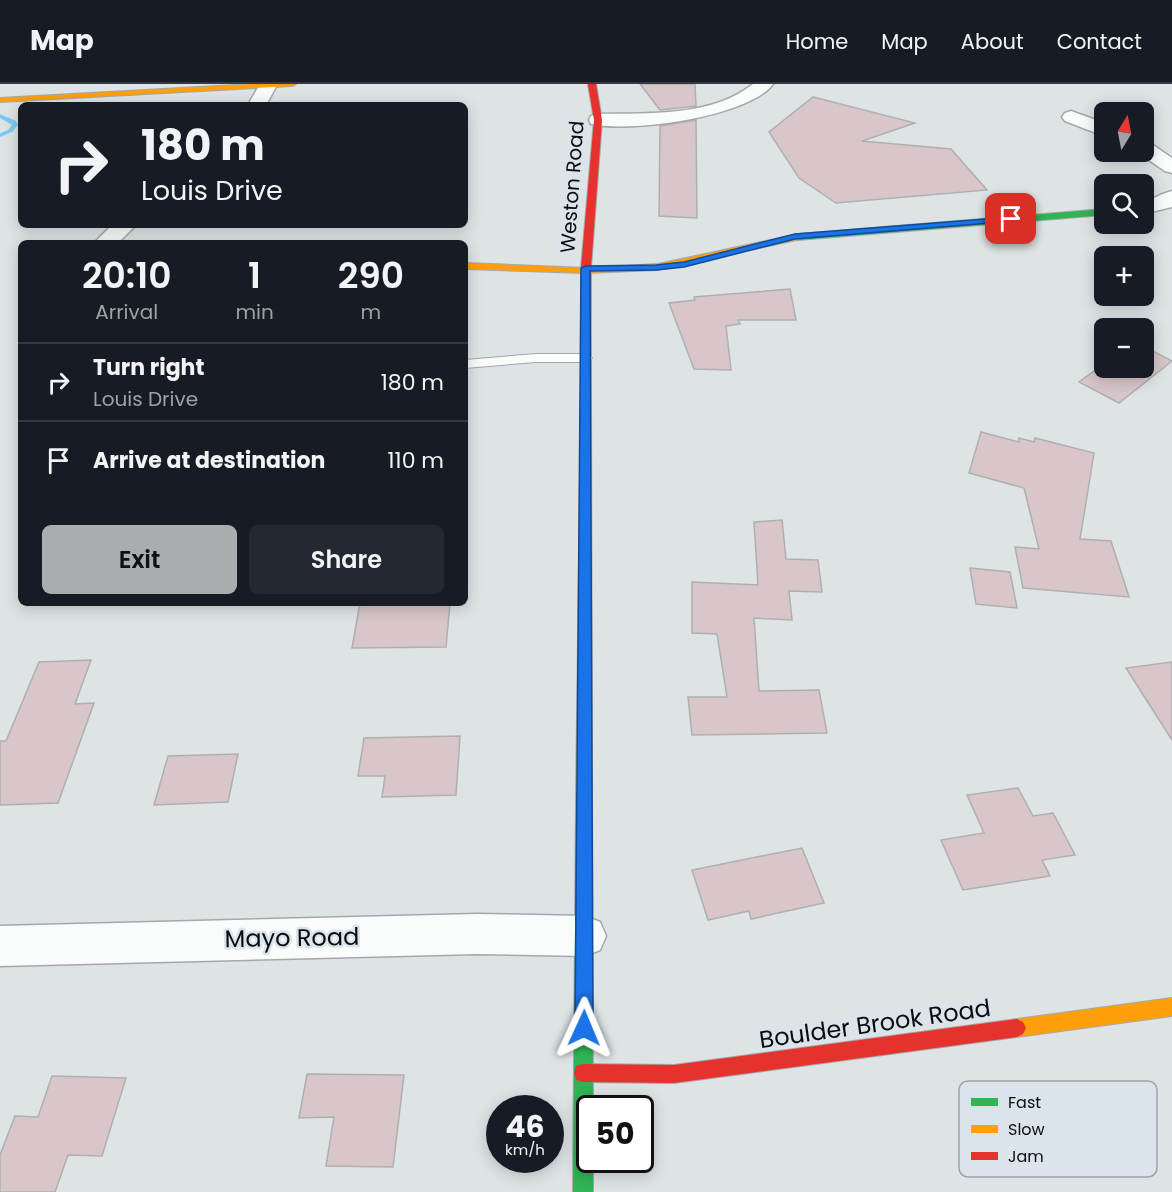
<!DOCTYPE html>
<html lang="en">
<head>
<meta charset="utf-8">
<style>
	body { margin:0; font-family:Poppins,sans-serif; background:#242831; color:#f1f3f6; height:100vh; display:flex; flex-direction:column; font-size:22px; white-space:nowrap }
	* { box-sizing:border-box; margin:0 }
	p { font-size:20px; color:#9ea1a6 }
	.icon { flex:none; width:33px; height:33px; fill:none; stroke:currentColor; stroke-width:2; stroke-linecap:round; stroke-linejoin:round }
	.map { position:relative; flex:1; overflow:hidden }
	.details { position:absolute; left:18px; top:156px; width:450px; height:366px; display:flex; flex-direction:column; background:#171b24; border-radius:9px; box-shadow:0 3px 15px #0003 }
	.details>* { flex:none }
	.top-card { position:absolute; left:18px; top:18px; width:450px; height:126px; border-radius:9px; box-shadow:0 3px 15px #0003; background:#171b24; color:#f1f3f6; overflow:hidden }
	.needle { width:39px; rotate:10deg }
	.tools { position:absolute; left:1094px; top:18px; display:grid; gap:12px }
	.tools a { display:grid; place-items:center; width:60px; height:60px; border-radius:9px; background:#171b24; box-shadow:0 3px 15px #0003; font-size:30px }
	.speed { position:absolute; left:486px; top:1011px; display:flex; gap:12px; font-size:30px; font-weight:700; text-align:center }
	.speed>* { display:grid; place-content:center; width:78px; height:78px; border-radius:50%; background:#171b24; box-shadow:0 3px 15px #0003; line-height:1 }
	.speed small { font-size:15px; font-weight:400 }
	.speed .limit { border:3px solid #111; border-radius:9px; background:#fff; color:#111 }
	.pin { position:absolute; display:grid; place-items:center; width:51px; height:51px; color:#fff; margin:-26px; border-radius:12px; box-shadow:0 3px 9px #0006 }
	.me { position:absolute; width:66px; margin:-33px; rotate:1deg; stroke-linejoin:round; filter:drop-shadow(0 0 4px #0008) }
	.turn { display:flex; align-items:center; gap:21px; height:126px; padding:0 24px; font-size:27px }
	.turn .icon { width:78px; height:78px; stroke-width:2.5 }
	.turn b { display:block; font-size:42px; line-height:51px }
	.eta { display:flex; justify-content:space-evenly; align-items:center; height:102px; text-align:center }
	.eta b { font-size:36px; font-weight:600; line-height:42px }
	.cta { display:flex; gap:12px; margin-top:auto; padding:12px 24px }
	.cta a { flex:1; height:69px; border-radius:9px; background:#aaadb0; color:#111; font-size:24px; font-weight:600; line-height:69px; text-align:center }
	.cta a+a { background:#242831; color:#f1f3f6 }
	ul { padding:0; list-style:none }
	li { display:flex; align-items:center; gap:18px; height:78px; padding:0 24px; border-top:2px solid #363941 }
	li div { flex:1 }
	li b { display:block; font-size:22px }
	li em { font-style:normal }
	header { display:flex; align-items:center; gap:36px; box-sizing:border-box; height:84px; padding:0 30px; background:#171b24; border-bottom:2px solid #363941 }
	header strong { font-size:28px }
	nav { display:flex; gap:33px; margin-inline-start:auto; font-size:21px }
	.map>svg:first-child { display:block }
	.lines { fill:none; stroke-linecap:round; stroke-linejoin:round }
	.stream { fill:#7ccaf3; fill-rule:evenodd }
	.building { fill:#d8c6c8; stroke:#afafb1; stroke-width:1.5 }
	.lane-casing { stroke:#a4a8ab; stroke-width:2 }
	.street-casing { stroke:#a4a8ab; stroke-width:3 }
	.fast-casing { stroke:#a4a8ab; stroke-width:2 }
	.slow-casing { stroke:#a4a8ab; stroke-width:2 }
	.jam-casing { stroke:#a4a8ab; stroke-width:2 }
	.lane { fill:#fafbfb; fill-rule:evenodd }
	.street { fill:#fafbfb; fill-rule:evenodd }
	.fast { fill:#30b455; fill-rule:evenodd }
	.slow { fill:#ff9f0a; fill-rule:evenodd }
	.jam { fill:#e5322d; fill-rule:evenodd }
	.route { fill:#1a73e8; stroke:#114b97; stroke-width:1.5 }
	.labels { text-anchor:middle; stroke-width:5; stroke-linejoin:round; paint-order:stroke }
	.street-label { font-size:20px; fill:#090d0f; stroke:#dae4ea }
	.near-street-label { font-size:24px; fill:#090d0f; stroke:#dae4ea }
	.key { fill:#dae4ea; stroke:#9ba4a8; stroke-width:1.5 }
	.key-label { font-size:16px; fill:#090d0f }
</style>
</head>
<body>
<header>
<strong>Map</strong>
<nav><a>Home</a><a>Map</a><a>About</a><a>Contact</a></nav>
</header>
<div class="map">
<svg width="1172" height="1108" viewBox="0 0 1172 1108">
	<rect width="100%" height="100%" fill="#dee3e6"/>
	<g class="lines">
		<!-- stream -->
		<path class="stream" d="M 0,30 L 16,37 L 18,41 L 12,48 L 0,53 L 0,49 L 8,46 L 12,41 L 0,34 Z"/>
	</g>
	<!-- building -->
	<g class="building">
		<path d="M 640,0 L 695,0 L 696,22 L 660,26 Z"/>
		<path d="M 813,13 L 915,39 L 862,57 L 951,65 L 987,106 L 836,119 L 799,94 L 769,48 Z"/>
		<path d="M 696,36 L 697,134 L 659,132 L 660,42 Z"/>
		<path d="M 790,205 L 796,236 L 738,236 L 740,240 L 726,242 L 731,286 L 694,285 L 669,219 L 695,216 L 694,213 Z"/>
		<path d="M 1143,262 L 1172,277 L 1119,319 L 1079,298 L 1104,280 L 1104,284 L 1143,284 Z"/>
		<path d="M 981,348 L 1019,358 L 1019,354 L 1034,358 L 1035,354 L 1094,369 L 1080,455 L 1111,457 L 1129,513 L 1023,504 L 1015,463 L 1039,465 L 1024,404 L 969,389 Z"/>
		<path d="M 782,436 L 786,475 L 818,476 L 822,508 L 789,507 L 792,536 L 754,534 L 759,607 L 819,606 L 827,649 L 692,651 L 688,613 L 727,613 L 717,550 L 692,549 L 692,498 L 758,501 L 754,438 Z"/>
		<path d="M 970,484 L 1010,488 L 1017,524 L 976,520 Z"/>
		<path d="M 360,519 L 450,519 L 446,563 L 352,564 Z"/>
		<path d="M 91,576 L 75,620 L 94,619 L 58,719 L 0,721 L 0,657 L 6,657 L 39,578 Z"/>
		<path d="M 1172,578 L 1172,656 L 1126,584 Z"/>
		<path d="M 460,652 L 456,711 L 382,713 L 385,692 L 358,692 L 364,654 Z"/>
		<path d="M 238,670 L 228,718 L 154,721 L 168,672 Z"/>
		<path d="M 1018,704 L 1033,732 L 1053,729 L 1075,771 L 1042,776 L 1050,792 L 963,806 L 941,756 L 984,749 L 967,711 Z"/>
		<path d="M 802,764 L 824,819 L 751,835 L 749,827 L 708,836 L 692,786 Z"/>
		<path d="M 307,990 L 404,991 L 393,1083 L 326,1082 L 334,1033 L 299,1034 Z"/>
		<path d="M 52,992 L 126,994 L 102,1072 L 68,1071 L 55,1108 L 0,1108 L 0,1071 L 15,1032 L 38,1033 Z"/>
	</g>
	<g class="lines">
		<!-- lane casing -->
		<g class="lane-casing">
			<path id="lane" d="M 536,270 L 585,270 L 592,274 L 585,278 L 536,278 L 465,284 L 465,276 Z"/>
		</g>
		<!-- street casing -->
		<g class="street-casing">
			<g id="street">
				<path d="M 260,0 L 277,1 L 266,21 L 248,21 Z"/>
				<path d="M 753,0 L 773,0 C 749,33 629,49 591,40 L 589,36 L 591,32 L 598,30 C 648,29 712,33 753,0 Z"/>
				<path d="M 1071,27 L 1104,39 L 1104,52 L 1065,37 L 1062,33 L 1065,29 Z"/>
				<path d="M 1143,57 L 1150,59 L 1172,74 L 1172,89 L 1165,87 L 1137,68 L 1143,68 Z"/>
				<path d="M 1172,107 L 1172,123 L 1143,130 L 1143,118 C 1154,115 1162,109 1172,107 Z"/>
				<path d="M 112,141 L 136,141 L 118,159 L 94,159 Z"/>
				<path d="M 477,830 L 585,832 L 600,838 L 606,852 L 600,866 L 585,872 L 477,870 L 0,882 L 0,842 Z"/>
			</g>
		</g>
		<!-- fast casing -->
		<g class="fast-casing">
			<g id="fast">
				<path d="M 1104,125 L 1104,131 L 798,156 L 794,153 L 798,150 Z"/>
				<path d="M 584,703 L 589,705 L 592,710 L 593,1024 L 590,1024 L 590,1076 L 593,1076 L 593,1108 L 573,1108 L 576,710 L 579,705 Z"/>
			</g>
		</g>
		<!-- slow casing -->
		<g class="slow-casing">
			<g id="slow">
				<path d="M 253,0 L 296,0 L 292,2 L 0,18 L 0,14 Z"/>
				<path d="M 798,150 L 801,151 L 801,155 L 658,186 L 586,189 L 465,185 L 465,179 L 586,184 L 658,180 Z"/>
				<path d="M 586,317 L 591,320 L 592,710 L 589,715 L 584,717 L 579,715 L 576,710 L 581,320 Z"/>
				<path d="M 1172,914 L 1172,932 L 1017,953 L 1011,950 L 1008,944 L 1011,938 L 1017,935 Z"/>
			</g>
		</g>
		<!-- jam casing -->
		<g class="jam-casing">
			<g id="jam">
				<path d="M 588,0 L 596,0 L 602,36 L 591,184 L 591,320 L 586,323 L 581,320 L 581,184 L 594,36 Z"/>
				<path d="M 1017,935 L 1023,938 L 1026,944 L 1023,950 L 1017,953 L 674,999 L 583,998 L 576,996 L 574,989 L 576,982 L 583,980 L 674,981 Z"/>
			</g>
		</g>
		<!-- lane -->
		<use href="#lane" class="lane"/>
		<!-- street -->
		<use href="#street" class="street"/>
		<!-- fast -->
		<use href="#fast" class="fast"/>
		<!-- slow -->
		<use href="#slow" class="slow"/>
		<!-- jam -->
		<use href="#jam" class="jam"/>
	</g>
	<!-- route -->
	<path class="route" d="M 1011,133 L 1016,135 L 1014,137 L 795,155 L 684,183 L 656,186 L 590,187 L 593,944 L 590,950 L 584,953 L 577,950 L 575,944 L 581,184 L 586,182 L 656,181 L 684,178 L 795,150 Z"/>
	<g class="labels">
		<!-- street labels -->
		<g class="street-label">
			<text transform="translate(572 103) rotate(-86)" y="7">Weston Road</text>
		</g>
		<!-- near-street labels -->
		<g class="near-street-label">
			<text transform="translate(292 854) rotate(-1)" y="8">Mayo Road</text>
			<text transform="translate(875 940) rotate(-8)" y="8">Boulder Brook Road</text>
		</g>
	</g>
	<!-- legend -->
	<rect x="959" y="997" width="198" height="96" rx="9" class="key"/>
	<rect x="971" y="1014" width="27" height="8" fill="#30b455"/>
	<rect x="971" y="1041" width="27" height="8" fill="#ff9f0a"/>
	<rect x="971" y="1068" width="27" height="8" fill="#e5322d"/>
	<g class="key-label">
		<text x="1008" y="1024">Fast</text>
		<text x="1008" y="1051">Slow</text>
		<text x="1008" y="1078">Jam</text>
	</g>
</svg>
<div class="tools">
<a><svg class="needle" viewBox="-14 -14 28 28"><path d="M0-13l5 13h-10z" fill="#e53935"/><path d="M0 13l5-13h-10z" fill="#9ea1a6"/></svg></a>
<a><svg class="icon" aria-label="search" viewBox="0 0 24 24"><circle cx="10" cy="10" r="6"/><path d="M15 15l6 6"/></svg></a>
<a>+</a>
<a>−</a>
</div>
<div class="speed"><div>46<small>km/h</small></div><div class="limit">50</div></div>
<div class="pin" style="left:1011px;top:135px;background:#d93025"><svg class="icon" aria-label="arrive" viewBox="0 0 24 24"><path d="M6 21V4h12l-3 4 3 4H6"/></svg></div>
<svg class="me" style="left:584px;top:944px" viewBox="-20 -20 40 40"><path d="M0-17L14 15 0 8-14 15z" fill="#1a73e8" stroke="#fff" stroke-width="4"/></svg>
<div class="top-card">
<div class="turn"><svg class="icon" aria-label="right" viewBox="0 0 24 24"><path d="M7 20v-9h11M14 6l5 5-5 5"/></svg><div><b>180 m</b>Louis Drive</div></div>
</div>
<section class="details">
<div class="eta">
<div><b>20:10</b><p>Arrival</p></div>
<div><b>1</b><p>min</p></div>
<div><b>290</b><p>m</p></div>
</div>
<ul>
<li><svg class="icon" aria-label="right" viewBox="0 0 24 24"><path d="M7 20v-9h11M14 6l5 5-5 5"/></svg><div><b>Turn right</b><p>Louis Drive</p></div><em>180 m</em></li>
<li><svg class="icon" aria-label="arrive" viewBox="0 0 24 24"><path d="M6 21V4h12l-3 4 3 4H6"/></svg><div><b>Arrive at destination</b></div><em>110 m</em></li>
</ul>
<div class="cta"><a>Exit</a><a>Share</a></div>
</section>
</div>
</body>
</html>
